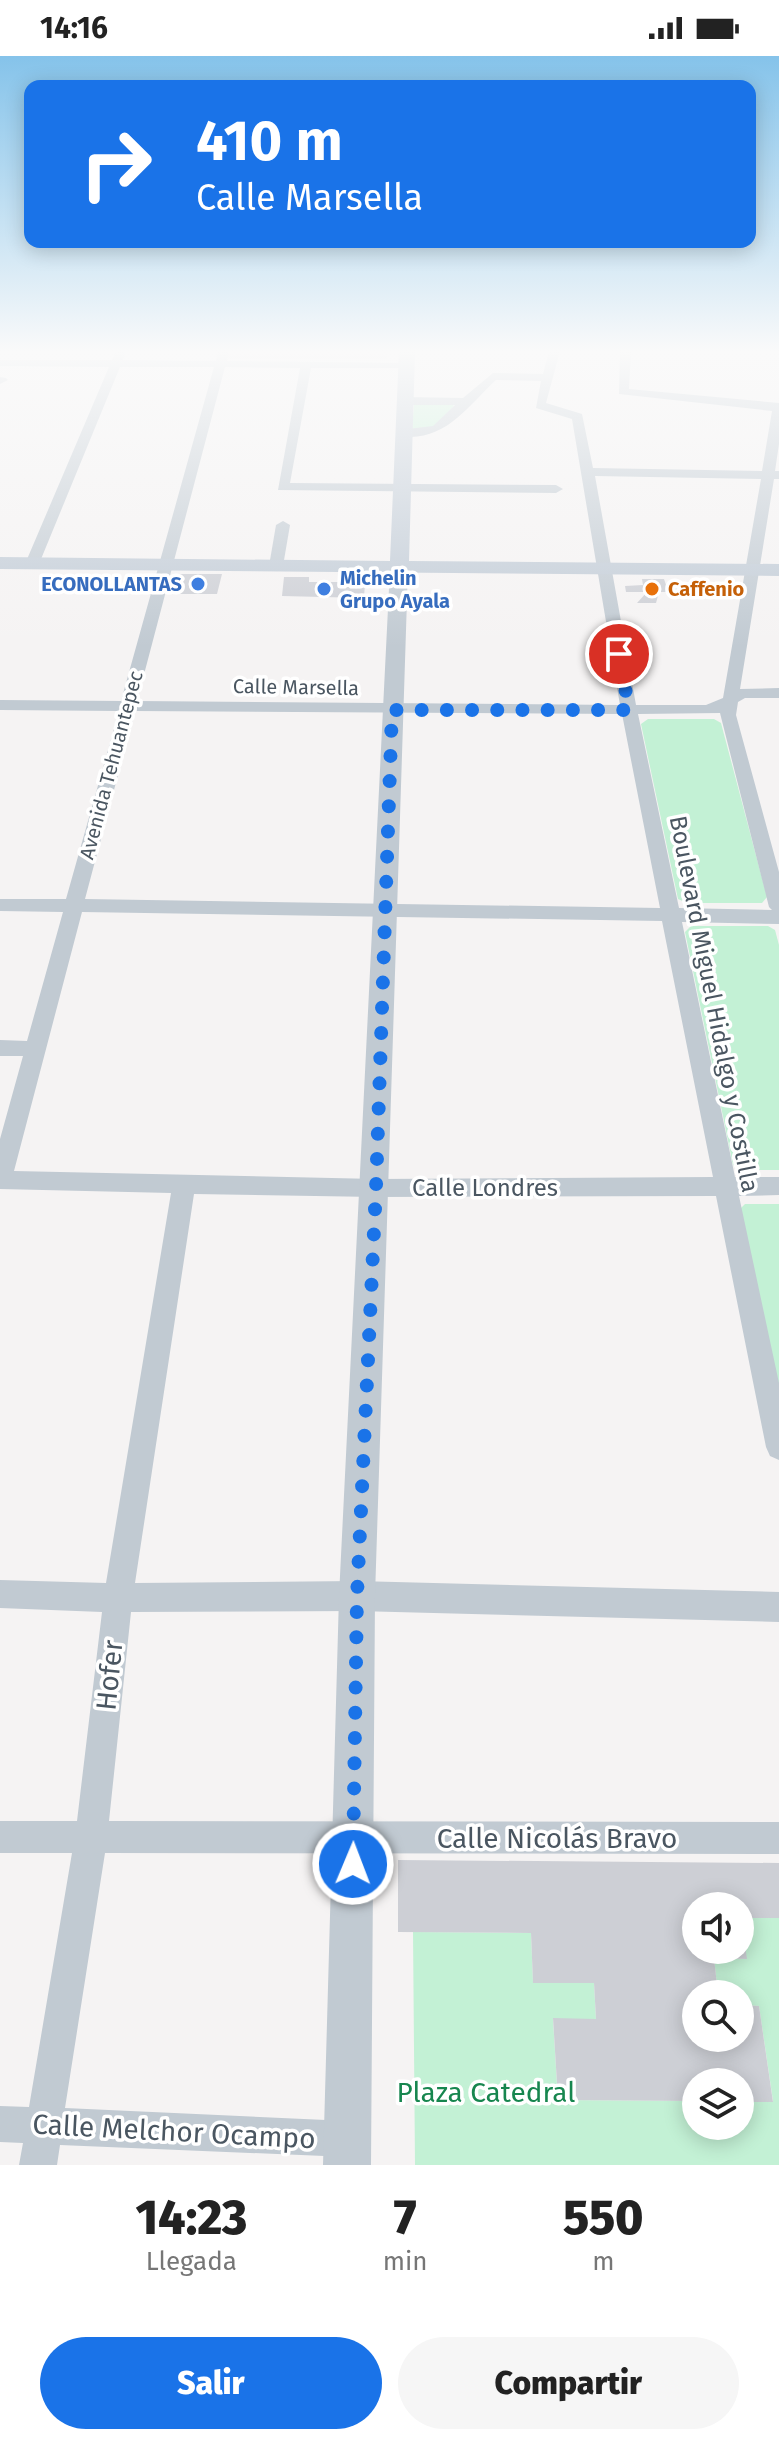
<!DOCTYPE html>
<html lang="es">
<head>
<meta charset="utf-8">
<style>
	body { margin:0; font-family:"Fira Sans",sans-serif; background:#f6f6f6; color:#222; height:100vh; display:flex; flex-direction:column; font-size:30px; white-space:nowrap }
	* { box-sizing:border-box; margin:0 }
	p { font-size:26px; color:#767676 }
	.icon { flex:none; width:44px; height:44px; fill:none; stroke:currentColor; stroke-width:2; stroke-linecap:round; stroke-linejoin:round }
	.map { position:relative; height:2109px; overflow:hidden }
	.side { display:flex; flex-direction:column; background:#fff; flex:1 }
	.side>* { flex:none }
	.banner { position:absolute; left:24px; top:24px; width:732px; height:168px; border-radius:16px; box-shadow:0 4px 20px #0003; background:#1a73e8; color:#fff; overflow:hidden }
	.buttons { position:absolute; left:682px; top:1836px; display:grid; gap:16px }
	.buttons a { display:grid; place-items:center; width:72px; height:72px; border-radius:50%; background:#fff; box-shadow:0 4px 20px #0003; font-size:40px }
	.pin { position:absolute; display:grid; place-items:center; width:68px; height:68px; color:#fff; margin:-34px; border:4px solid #fff; border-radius:50%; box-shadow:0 2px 8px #0007 }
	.me { position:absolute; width:88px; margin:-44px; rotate:1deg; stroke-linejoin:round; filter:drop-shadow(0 0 6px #0008) }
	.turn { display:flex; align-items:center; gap:28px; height:168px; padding:0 40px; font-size:36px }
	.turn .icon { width:104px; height:104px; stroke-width:2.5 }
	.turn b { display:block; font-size:56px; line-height:68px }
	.eta { display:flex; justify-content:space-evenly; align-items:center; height:136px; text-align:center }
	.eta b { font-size:48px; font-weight:800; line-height:56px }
	.action { display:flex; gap:16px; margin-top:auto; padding:16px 40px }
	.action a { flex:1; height:92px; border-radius:48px; background:#1a73e8; color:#fff; font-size:32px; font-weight:800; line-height:92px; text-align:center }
	.action a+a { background:#f6f6f6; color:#222 }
	.status { display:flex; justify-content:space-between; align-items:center; height:56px; padding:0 40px; background:#fff; direction:ltr }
	.status svg { height:22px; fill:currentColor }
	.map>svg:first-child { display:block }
	.education { fill:#e6e4e5 }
	.green { fill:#c3f1d5 }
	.building { fill:#cdcfd5 }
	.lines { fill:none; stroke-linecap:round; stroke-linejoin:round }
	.minor { fill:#c1cad2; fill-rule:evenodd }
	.tertiary { fill:#c1cad2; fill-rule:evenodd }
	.secondary { fill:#c1cbd6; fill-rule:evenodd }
	.route { stroke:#1a73e8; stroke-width:14; stroke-dasharray:0 25.2 }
	.shop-dot { fill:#3f7fe0; stroke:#fff; stroke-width:3 }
	.food-dot { fill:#e8710a; stroke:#fff; stroke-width:3 }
	.labels { text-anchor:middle; stroke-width:7; stroke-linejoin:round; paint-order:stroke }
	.far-shop-label { font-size:20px; font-weight:bold; fill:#366cbe; stroke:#fff; text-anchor:start }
	.far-food-label { font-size:20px; font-weight:bold; fill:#c56008; stroke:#fff; text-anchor:start }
	.far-street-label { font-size:20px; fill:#4a5661; stroke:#fff }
	.street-label { font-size:24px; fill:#4a5661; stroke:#fff }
	.near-street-label { font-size:28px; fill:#4a5661; stroke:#fff }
	.near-park-label { font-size:28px; fill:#17864f; stroke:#fff }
</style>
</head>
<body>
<div class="status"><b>14:16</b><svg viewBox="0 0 49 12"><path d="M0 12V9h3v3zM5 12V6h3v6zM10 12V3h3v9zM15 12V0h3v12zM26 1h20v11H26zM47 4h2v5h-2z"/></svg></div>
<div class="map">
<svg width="779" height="2109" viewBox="0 0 779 2109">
	<rect width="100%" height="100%" fill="#f5f3f3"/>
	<!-- education -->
	<path class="education" d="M 230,295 L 387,295 L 387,303 L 228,303 Z"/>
	<!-- green -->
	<g class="green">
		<path d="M 414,347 L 453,349 L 454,350 L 433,372 L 412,375 Z"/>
		<path d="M 648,663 L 714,663 L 721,667 L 767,841 L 762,847 L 687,847 L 678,843 L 641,668 Z"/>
		<path d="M 691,870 L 768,870 L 775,874 L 779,889 L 779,1114 L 741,1114 L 733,1109 L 685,876 Z"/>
		<path d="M 745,1148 L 779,1148 L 779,1344 L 740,1153 Z"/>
		<path d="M 741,1862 L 779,1862 L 779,2109 L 415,2109 L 413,1876 L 531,1877 L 533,1926 L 594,1927 L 596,1963 L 553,1963 L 558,2044 L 696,2045 L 696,2070 L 740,2070 L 740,2046 L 773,2045 L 759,1950 L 740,1949 L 740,1938 L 718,1938 L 714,1902 L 746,1903 Z"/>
	</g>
	<!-- building -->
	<g class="building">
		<path d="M 179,518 L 222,518 L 217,538 L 174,538 Z"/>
		<path d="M 284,521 L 309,521 L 309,526 L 365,526 L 364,542 L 282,540 Z"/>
		<path d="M 642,523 L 664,523 L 666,529 L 678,530 L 680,536 L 659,536 L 656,547 L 637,547 L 647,536 L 626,536 L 625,530 L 643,529 Z"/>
		<path d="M 398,1804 L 779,1807 L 779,1862 L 740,1862 L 740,1850 L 696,1850 L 696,1894 L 740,1894 L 742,1870 L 747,1903 L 714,1902 L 718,1938 L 696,1938 L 696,1982 L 740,1982 L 740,1949 L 759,1950 L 773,2046 L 740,2046 L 740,2026 L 696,2026 L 696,2045 L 558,2044 L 553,1962 L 596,1963 L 594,1927 L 533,1927 L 531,1877 L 398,1876 Z"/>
	</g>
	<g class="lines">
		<!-- minor -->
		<g class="minor">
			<path d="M 116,295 L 126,295 L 123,304 L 216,305 L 218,295 L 229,295 L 227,305 L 410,307 L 410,311 L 406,312 L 311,312 L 290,427 L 556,429 L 563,433 L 556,437 L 278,434 L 300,312 L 225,311 L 137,645 L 620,649 L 572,363 L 536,352 L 541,325 L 496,324 C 466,352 444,387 399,380 L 399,374 L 433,370 L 455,349 L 404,349 L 398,345 L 404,341 L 463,342 L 493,317 L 543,318 L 549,295 L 560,295 L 546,347 L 582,358 L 593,412 L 762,415 L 772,355 L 619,338 L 620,295 L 631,295 L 629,333 L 779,347 L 779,388 L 775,415 L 779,415 L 779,423 L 774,423 L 740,633 L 779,632 L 779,642 L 745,642 L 738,646 L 736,659 L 779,816 L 779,868 L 682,866 L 735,1121 L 779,1121 L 779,1139 L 739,1140 L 779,1327 L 779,1404 L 770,1400 L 766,1391 L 716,1140 L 376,1141 L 194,1138 L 135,1527 L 357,1525 L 779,1536 L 779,1566 L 357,1555 L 131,1556 L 109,1765 L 779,1766 L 779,1798 L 105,1797 L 65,2052 L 348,2065 L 361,2070 L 366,2083 L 361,2096 L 348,2101 L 60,2089 L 57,2109 L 19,2109 L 23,2087 L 0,2086 L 0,2050 L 29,2051 L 72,1797 L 0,1797 L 0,1765 L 77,1765 L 102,1556 L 0,1552 L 0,1524 L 106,1527 L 171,1137 L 0,1133 L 0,1083 L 23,1000 L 0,1000 L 0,984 L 27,985 L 63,856 L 0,855 L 0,843 L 66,843 L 119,655 L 0,654 L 0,644 L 121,645 L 214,311 L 120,311 L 39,508 L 32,512 L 25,508 L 109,311 L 0,310 L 0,304 L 112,304 ZM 595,420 L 761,423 L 723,642 L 706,649 L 636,649 ZM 135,655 L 622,658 L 660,852 L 85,843 ZM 720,657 L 769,851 L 772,854 L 679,852 L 638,658 ZM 82,856 L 662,865 L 713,1121 L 376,1123 L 14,1115 Z"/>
			<path d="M 0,321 L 6,322 L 8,324 L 0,328 Z"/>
			<path d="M 283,465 L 290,469 L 283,510 L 276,514 L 269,510 L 276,469 Z"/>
		</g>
		<!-- tertiary -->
		<path class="tertiary" d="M 399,507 L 408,512 L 375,1540 L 371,2109 L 323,2109 L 339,1540 L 390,512 Z"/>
		<!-- secondary -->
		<path class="secondary" d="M 399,295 L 415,295 L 409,505 L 779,508 L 779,520 L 0,513 L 0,501 L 390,505 Z"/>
	</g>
	<!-- sky -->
	<linearGradient id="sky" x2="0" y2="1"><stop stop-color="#85c3ea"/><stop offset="0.5" stop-color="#fafafa"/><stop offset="1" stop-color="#fafafa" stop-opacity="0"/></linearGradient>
	<rect width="779" height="591" fill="url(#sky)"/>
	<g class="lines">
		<!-- route -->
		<path class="route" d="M 353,1808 L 357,1540 L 376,1132 L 392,654 L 629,654 L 619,598"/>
	</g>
	<!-- markers -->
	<g class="shop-dot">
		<circle cx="198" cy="528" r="8"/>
		<circle cx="324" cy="533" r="8"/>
	</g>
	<circle class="food-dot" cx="652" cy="533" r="8"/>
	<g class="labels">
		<!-- far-shop labels -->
		<g class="far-shop-label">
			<text x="340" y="529">Michelin<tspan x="340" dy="23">Grupo Ayala</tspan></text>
			<text x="182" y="535" text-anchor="end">ECONOLLANTAS</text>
		</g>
		<!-- far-food labels -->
		<g class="far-food-label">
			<text x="668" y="540">Caffenio</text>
		</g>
		<!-- far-street labels -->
		<g class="far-street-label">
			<text transform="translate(296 631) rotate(1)" y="7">Calle Marsella</text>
			<text transform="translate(111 709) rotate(-75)" y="7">Avenida Tehuantepec</text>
		</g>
		<!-- street labels -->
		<g class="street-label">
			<text transform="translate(714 948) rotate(79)" y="8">Boulevard Miguel Hidalgo y Costilla</text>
			<text x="485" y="1140">Calle Londres</text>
		</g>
		<!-- near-street labels -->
		<g class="near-street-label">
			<text transform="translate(109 1619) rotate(-84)" y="10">Hofer</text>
			<text x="557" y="1792">Calle Nicolás Bravo</text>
			<text transform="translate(174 2075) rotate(3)" y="10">Calle Melchor Ocampo</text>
		</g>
		<!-- near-park labels -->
		<g class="near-park-label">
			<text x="486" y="2046">Plaza Catedral</text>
		</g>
	</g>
</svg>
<div class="buttons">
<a><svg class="icon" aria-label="sound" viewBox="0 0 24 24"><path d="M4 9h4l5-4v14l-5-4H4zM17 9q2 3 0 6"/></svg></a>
<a><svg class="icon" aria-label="search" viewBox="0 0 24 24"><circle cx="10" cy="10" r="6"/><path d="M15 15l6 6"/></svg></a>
<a><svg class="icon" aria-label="layers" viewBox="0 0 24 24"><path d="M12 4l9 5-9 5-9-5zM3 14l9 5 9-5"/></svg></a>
</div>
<div class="pin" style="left:619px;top:598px;background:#d93025"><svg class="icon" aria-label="arrive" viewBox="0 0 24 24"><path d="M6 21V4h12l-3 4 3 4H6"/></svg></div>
<svg class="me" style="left:353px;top:1808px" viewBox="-20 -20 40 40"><circle r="17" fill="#1a73e8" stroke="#fff" stroke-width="3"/><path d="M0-11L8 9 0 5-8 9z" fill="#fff"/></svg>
<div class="banner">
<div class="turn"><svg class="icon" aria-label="right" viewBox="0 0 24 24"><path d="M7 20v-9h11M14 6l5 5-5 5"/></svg><div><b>410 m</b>Calle Marsella</div></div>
</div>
</div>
<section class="side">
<div class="eta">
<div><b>14:23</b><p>Llegada</p></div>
<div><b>7</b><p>min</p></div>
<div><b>550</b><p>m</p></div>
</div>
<div class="action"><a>Salir</a><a>Compartir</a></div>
</section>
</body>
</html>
